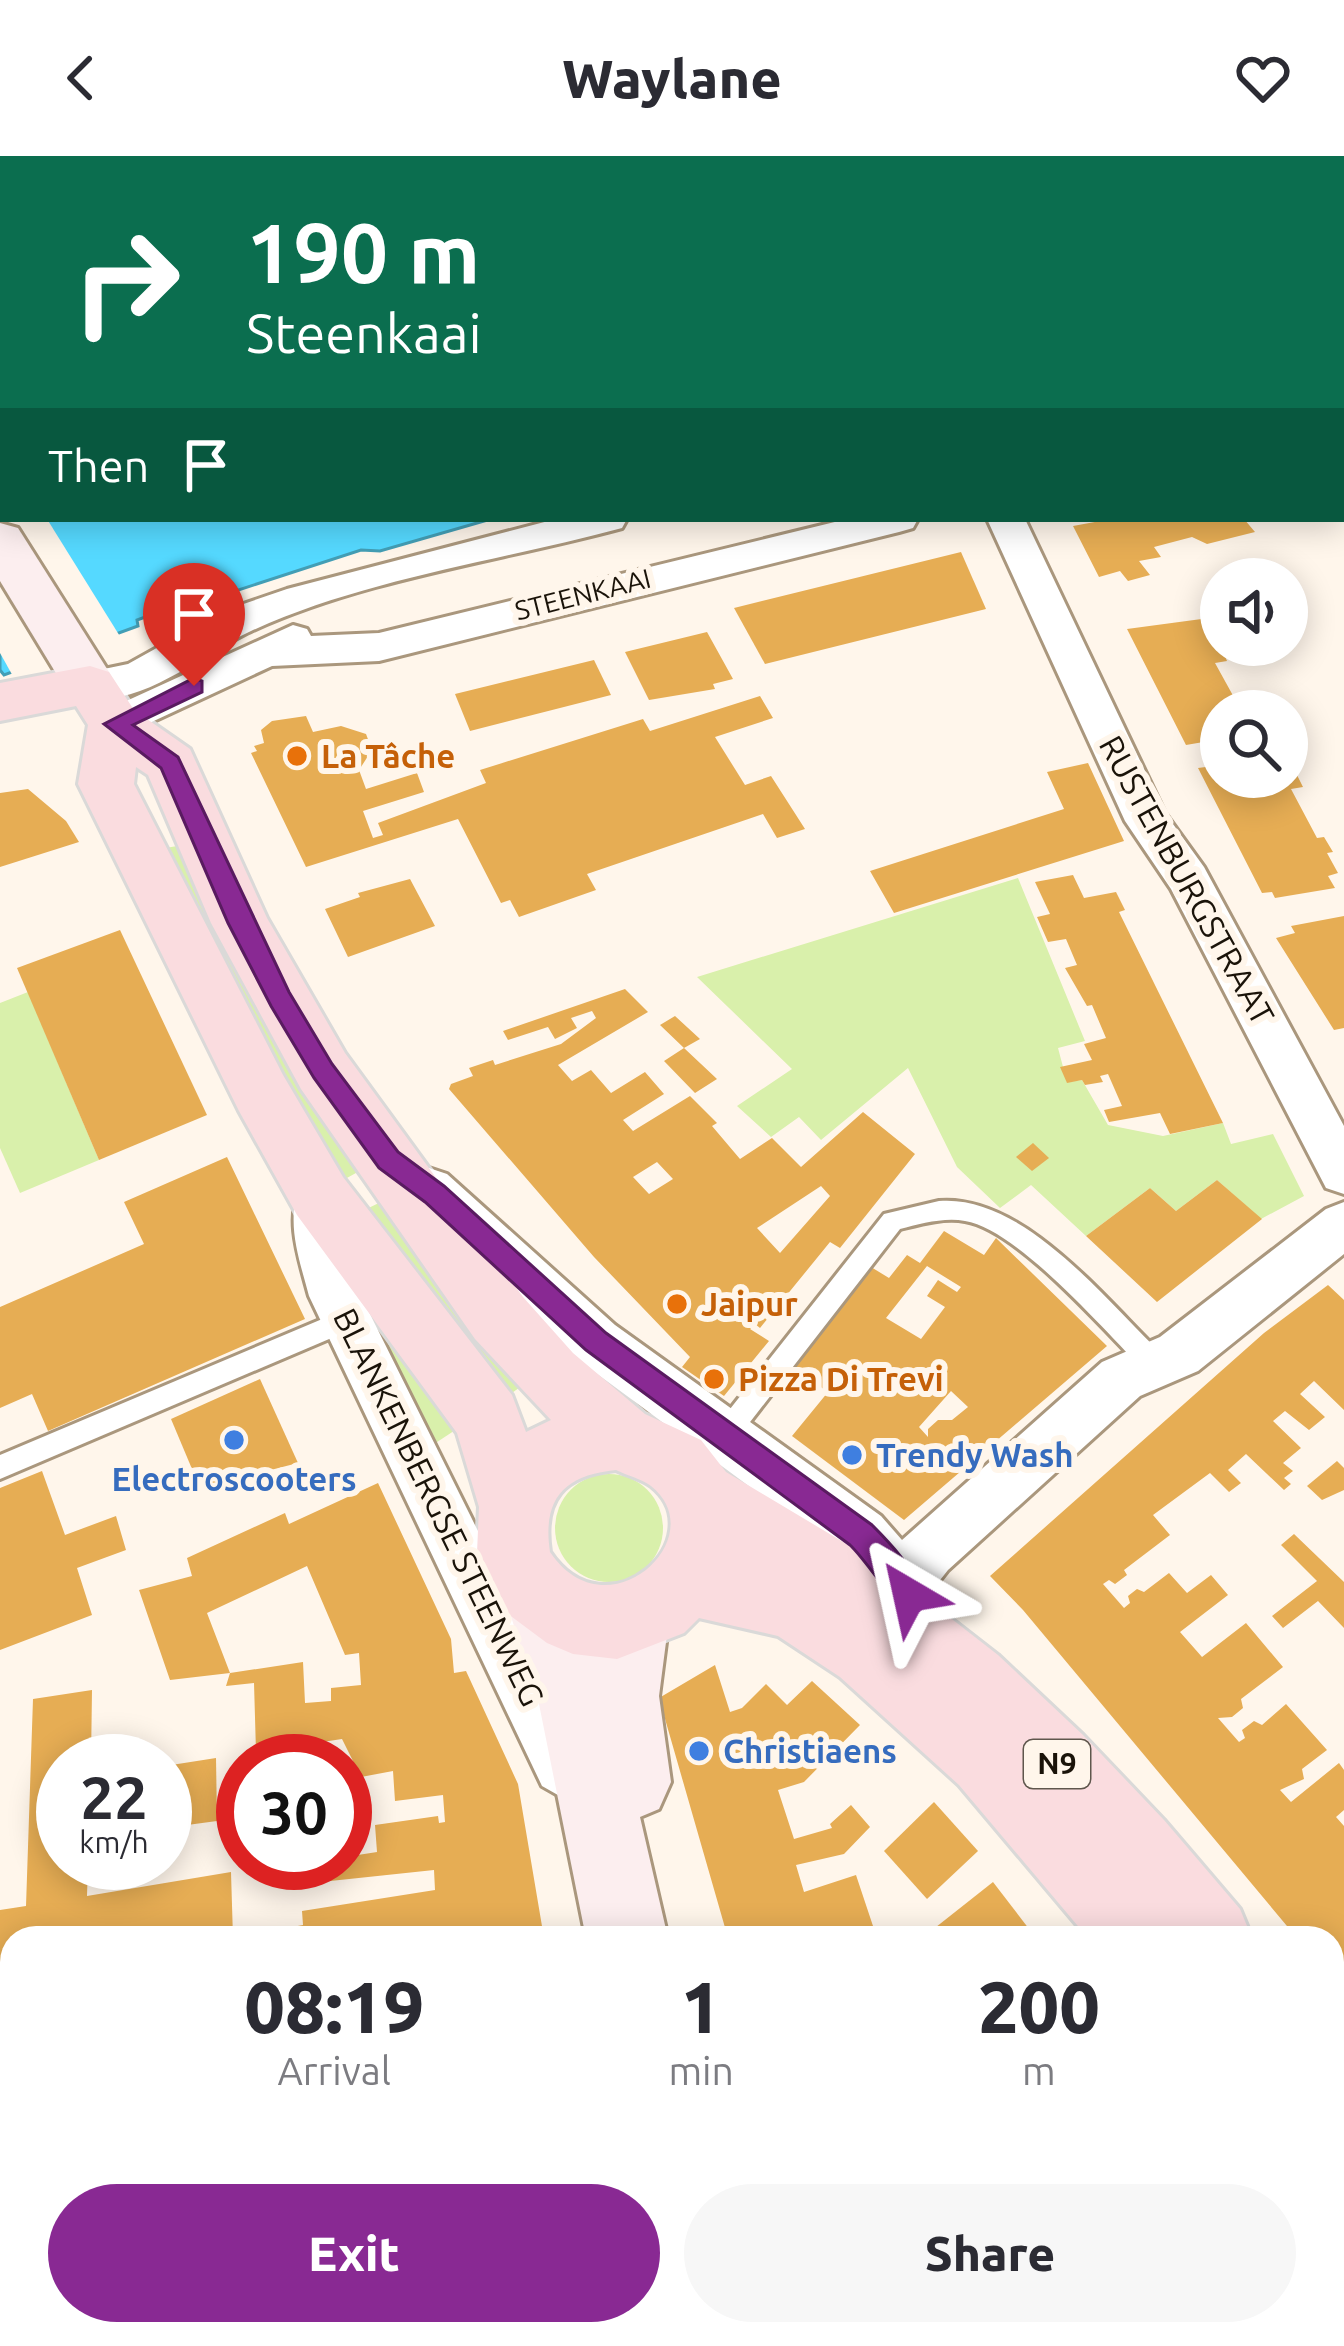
<!DOCTYPE html>
<html lang="en">
<head>
<meta charset="utf-8">
<style>
	body { margin:0; font-family:Ubuntu,sans-serif; background:#f7f7f7; color:#2b2b33; height:100vh; display:flex; flex-direction:column; font-size:45px; white-space:nowrap }
	* { box-sizing:border-box; margin:0 }
	p { font-size:39px; color:#7c7c81 }
	.icon { flex:none; width:66px; height:66px; fill:none; stroke:currentColor; stroke-width:2; stroke-linecap:round; stroke-linejoin:round }
	.map { position:relative; flex:1; overflow:hidden }
	.drawer { position:absolute; left:0px; top:1770px; width:1344px; height:420px; display:flex; flex-direction:column; background:#fff; border-radius:36px 36px 0 0; box-shadow:0 6px 30px #0003 }
	.drawer>* { flex:none }
	.banner { position:absolute; left:0px; top:0px; width:1344px; height:366px; box-shadow:0 6px 30px #0003; background:#0b6e4f; color:#fff; overflow:hidden }
	.tools { position:absolute; left:1200px; top:402px; display:grid; gap:24px }
	.tools a { display:grid; place-items:center; width:108px; height:108px; border-radius:50%; background:#fff; box-shadow:0 6px 30px #0003; font-size:60px }
	.speed { position:absolute; left:36px; top:1578px; display:flex; gap:24px; font-size:60px; font-weight:700; text-align:center }
	.speed>* { display:grid; place-content:center; width:156px; height:156px; border-radius:50%; background:#fff; box-shadow:0 6px 30px #0003; line-height:1 }
	.speed small { font-size:30px; font-weight:400 }
	.speed .limit { border:18px solid #d22; background:#fff; color:#111 }
	.pin { position:absolute; display:grid; place-items:center; width:102px; height:102px; color:#fff; margin:-123px -51px; border-radius:50% 50% 50% 0; rotate:-45deg; box-shadow:0 0 12px #0007 }
	.pin .icon { rotate:45deg }
	.me { position:absolute; width:132px; margin:-66px; rotate:324deg; stroke-linejoin:round; filter:drop-shadow(0 0 9px #0008) }
	.turn { display:flex; align-items:center; gap:42px; height:252px; padding:0 48px; font-size:54px }
	.turn .icon { width:156px; height:156px; stroke-width:2.5 }
	.turn b { display:block; font-size:84px; line-height:102px }
	.then { display:flex; align-items:center; height:114px; padding:0 48px; background:#0003; gap:24px; font-size:45px }
	.eta { display:flex; justify-content:space-evenly; align-items:center; height:204px; text-align:center }
	.eta b { font-size:72px; font-weight:800; line-height:84px }
	.button { display:flex; gap:24px; margin-top:auto; padding:24px 48px }
	.button a { flex:1; height:138px; border-radius:72px; background:#892993; color:#fff; font-size:48px; font-weight:800; line-height:138px; text-align:center }
	.button a+a { background:#f7f7f7; color:#2b2b33 }
	header { display:flex; justify-content:space-between; align-items:center; height:156px; padding:0 48px; background:#fff; font-size:54px; font-weight:800 }
	.map>svg:first-child { display:block }
	.green { fill:#d9f0ab }
	.water { fill:#55d9ff; stroke:#439eb5; stroke-width:3 }
	.pier { fill:#fff6eb }
	.building { fill:#e6ad54; fill-rule:evenodd }
	.lines { fill:none; stroke-linecap:round; stroke-linejoin:round }
	.service-casing { stroke:#aa977d; stroke-width:6 }
	.minor-casing { stroke:#aa977d; stroke-width:6 }
	.secondary-casing { stroke:#aa977d; stroke-width:6 }
	.primary-casing { stroke:#dad9d8; stroke-width:6 }
	.service { fill:#fff; fill-rule:evenodd }
	.minor { fill:#fff; fill-rule:evenodd }
	.secondary { fill:#fceeef; fill-rule:evenodd }
	.primary { fill:#fadcdf; fill-rule:evenodd }
	.route { fill:#892993; stroke:#591b60; stroke-width:3 }
	.food-dot { fill:#e8710a; stroke:#fff6eb; stroke-width:4.5 }
	.shop-dot { fill:#3f7fe0; stroke:#fff6eb; stroke-width:4.5 }
	.labels { text-anchor:middle; stroke-width:12; stroke-linejoin:round; paint-order:stroke }
	.far-street-label { font-size:27px; fill:#1a1309; stroke:#fff6eb }
	.shield { fill:#fff6eb; stroke:#5f574d; stroke-width:3 }
	.shield-label { font-size:30px; font-weight:bold; fill:#1a1309 }
	.food-label { font-size:33px; font-weight:bold; fill:#c56008; stroke:#fff6eb; text-anchor:start }
	.street-label { font-size:33px; fill:#1a1309; stroke:#fff6eb }
	.shop-label { font-size:33px; font-weight:bold; fill:#366cbe; stroke:#fff6eb; text-anchor:start }
</style>
</head>
<body>
<header><svg class="icon" aria-label="back" viewBox="0 0 24 24"><path d="M15 5l-7 7 7 7"/></svg>Waylane<svg class="icon" aria-label="heart" viewBox="0 0 24 24"><path d="M12 20l-8-8c-3-5 5-10 8-4 3-6 11-1 8 4z"/></svg></header>
<div class="map">
<svg width="1344" height="2190" viewBox="0 0 1344 2190">
	<rect width="100%" height="100%" fill="#fff6eb"/>
	<!-- green -->
	<g class="green">
		<path d="M 177,690 L 238,821 L 295,917 L 365,1012 L 327,1033 L 160,693 Z"/>
		<path d="M 1018,722 L 1085,885 L 1058,892 L 1067,926 L 1082,924 L 1108,969 L 1163,980 L 1223,967 L 1231,988 L 1273,978 L 1304,1040 L 1261,1063 L 1217,1024 L 1176,1055 L 1150,1032 L 1086,1080 L 1031,1029 L 1000,1052 L 957,1011 L 908,912 L 821,984 L 799,961 L 771,981 L 737,950 L 792,913 L 697,821 Z"/>
		<path d="M 28,836 L 99,1004 L 20,1037 L 0,992 L 0,847 Z"/>
		<path d="M 387,1043 L 530,1224 L 495,1249 L 348,1062 Z"/>
		<path d="M 364,1130 L 469,1265 L 428,1292 L 350,1138 Z"/>
		<circle cx="609" cy="1372" r="54"/>
	</g>
	<!-- water -->
	<path class="water" d="M 20,363 L 491,363 L 380,395 L 361,394 L 214,442 L 210,437 L 137,464 L 138,470 L 4,519 L 0,514 L 0,368 Z"/>
	<!-- pier -->
	<path class="pier" d="M 0,362 L 47,363 L 121,482 L 14,522 L 0,497 Z"/>
	<!-- building -->
	<g class="building">
		<path d="M 1111,363 L 1244,363 L 1255,376 L 1207,388 L 1192,381 L 1154,391 L 1161,401 L 1139,405 L 1150,419 L 1128,425 L 1120,415 L 1099,421 L 1073,370 Z"/>
		<path d="M 961,396 L 986,453 L 765,508 L 734,452 Z"/>
		<path d="M 1209,462 L 1227,505 L 1215,507 L 1236,545 L 1246,544 L 1252,555 L 1221,555 L 1221,583 L 1186,589 L 1127,473 Z"/>
		<path d="M 707,476 L 733,523 L 713,528 L 715,533 L 649,544 L 625,496 Z"/>
		<path d="M 594,504 L 611,539 L 470,575 L 455,538 Z"/>
		<path d="M 760,540 L 773,562 L 715,581 L 745,629 L 771,620 L 805,673 L 777,682 L 763,658 L 587,718 L 596,734 L 519,761 L 510,744 L 501,747 L 458,663 L 306,711 L 251,597 L 257,595 L 254,590 L 264,587 L 261,574 L 272,565 L 306,560 L 313,576 L 341,570 L 366,578 L 372,594 L 359,614 L 366,633 L 417,617 L 424,636 L 363,655 L 373,682 L 383,679 L 378,667 L 486,627 L 480,614 L 643,563 L 650,575 Z"/>
		<path d="M 1088,607 L 1124,685 L 894,757 L 870,715 L 1064,653 L 1047,616 Z"/>
		<path d="M 1221,609 L 1221,621 L 1287,621 L 1287,610 L 1297,619 L 1303,631 L 1291,633 L 1317,682 L 1324,681 L 1333,696 L 1327,697 L 1338,717 L 1328,720 L 1335,732 L 1275,742 L 1272,736 L 1262,737 L 1198,612 Z"/>
		<path d="M 28,633 L 66,665 L 79,686 L 0,711 L 0,637 Z"/>
		<path d="M 1073,719 L 1084,742 L 1116,736 L 1125,754 L 1119,756 L 1223,967 L 1170,978 L 1160,957 L 1109,966 L 1104,954 L 1122,950 L 1108,918 L 1100,920 L 1103,926 L 1085,929 L 1082,924 L 1067,927 L 1060,911 L 1092,904 L 1084,888 L 1106,882 L 1092,849 L 1087,850 L 1065,812 L 1077,809 L 1066,783 L 1048,786 L 1037,761 L 1050,758 L 1035,726 Z"/>
		<path d="M 410,723 L 435,770 L 348,801 L 325,753 L 360,741 L 358,737 Z"/>
		<path d="M 1344,760 L 1344,872 L 1334,874 L 1276,782 L 1295,777 L 1291,770 Z"/>
		<path d="M 120,774 L 207,959 L 99,1004 L 17,812 Z"/>
		<path d="M 625,833 L 648,856 L 558,909 L 572,925 L 591,914 L 611,937 L 645,916 L 664,938 L 623,964 L 633,975 L 690,940 L 717,967 L 712,970 L 740,1003 L 772,982 L 801,1011 L 863,956 L 915,998 L 840,1092 L 830,1086 L 760,1172 L 755,1168 L 750,1173 L 769,1185 L 724,1240 L 682,1211 L 690,1201 L 594,1101 L 449,933 L 451,928 L 473,920 L 469,912 L 493,904 L 495,909 L 561,888 L 596,862 L 592,855 L 571,862 L 577,872 L 555,883 L 548,871 L 508,884 L 503,875 ZM 657,1006 L 673,1023 L 649,1038 L 633,1021 ZM 821,1030 L 830,1040 L 780,1097 L 757,1072 Z"/>
		<path d="M 675,860 L 700,883 L 684,892 L 717,923 L 695,937 L 664,905 L 684,892 L 660,869 Z"/>
		<path d="M 1033,987 L 1049,1002 L 1032,1015 L 1016,1001 Z"/>
		<path d="M 227,1001 L 305,1163 L 48,1275 L 32,1238 L 0,1252 L 0,1151 L 144,1088 L 124,1046 Z"/>
		<path d="M 1217,1024 L 1262,1063 L 1157,1146 L 1086,1080 L 1150,1032 L 1176,1055 Z"/>
		<path d="M 944,1075 L 984,1099 L 996,1082 L 1107,1190 L 904,1364 L 792,1280 L 828,1236 L 790,1210 L 871,1111 L 889,1122 L 907,1099 L 920,1107 ZM 927,1110 L 961,1131 L 957,1136 L 938,1124 L 927,1140 L 945,1151 L 921,1183 L 886,1162 ZM 951,1235 L 968,1251 L 952,1264 L 938,1264 L 928,1273 L 928,1281 L 919,1271 Z"/>
		<path d="M 1328,1129 L 1344,1144 L 1344,1254 L 1314,1225 L 1300,1238 L 1325,1261 L 1309,1274 L 1285,1255 L 1273,1265 L 1301,1292 L 1283,1307 L 1293,1315 L 1284,1322 L 1291,1328 L 1284,1334 L 1246,1298 L 1228,1314 L 1241,1327 L 1229,1336 L 1210,1317 L 1153,1359 L 1170,1379 L 1124,1414 L 1127,1419 L 1115,1428 L 1109,1424 L 1103,1428 L 1124,1452 L 1130,1447 L 1128,1440 L 1137,1433 L 1144,1436 L 1169,1417 L 1187,1437 L 1211,1419 L 1228,1439 L 1180,1476 L 1202,1501 L 1246,1467 L 1283,1511 L 1241,1543 L 1243,1552 L 1232,1561 L 1218,1562 L 1239,1586 L 1245,1582 L 1242,1574 L 1254,1565 L 1262,1569 L 1286,1548 L 1327,1594 L 1302,1613 L 1304,1623 L 1280,1634 L 1291,1646 L 1339,1607 L 1344,1614 L 1344,1654 L 1336,1661 L 1344,1670 L 1344,1848 L 1332,1825 L 1332,1782 L 1297,1782 L 1023,1454 L 990,1420 L 1264,1177 Z"/>
		<path d="M 260,1223 L 298,1307 L 200,1332 L 171,1263 Z"/>
		<path d="M 1337,1305 L 1344,1312 L 1344,1334 L 1322,1344 L 1307,1330 Z"/>
		<path d="M 42,1315 L 65,1379 L 116,1360 L 126,1394 L 77,1412 L 92,1459 L 0,1494 L 0,1332 Z"/>
		<path d="M 378,1327 L 451,1483 L 454,1517 L 466,1515 L 518,1628 L 544,1782 L 234,1782 L 303,1769 L 302,1755 L 435,1734 L 434,1714 L 302,1728 L 302,1707 L 345,1707 L 345,1701 L 377,1696 L 375,1669 L 438,1660 L 439,1667 L 445,1666 L 443,1639 L 395,1645 L 393,1615 L 361,1621 L 342,1583 L 256,1596 L 254,1527 L 226,1530 L 230,1517 L 303,1506 L 305,1547 L 331,1545 L 331,1532 L 361,1529 L 359,1497 L 345,1499 L 307,1410 L 207,1457 L 230,1517 L 170,1524 L 139,1434 L 192,1420 L 187,1402 L 285,1357 L 289,1368 Z"/>
		<path d="M 1294,1378 L 1344,1426 L 1344,1472 L 1318,1445 L 1283,1472 L 1272,1460 L 1317,1425 L 1281,1389 Z"/>
		<path d="M 715,1509 L 730,1556 L 742,1552 L 766,1528 L 787,1549 L 812,1525 L 860,1569 L 804,1626 L 778,1634 L 794,1683 L 832,1672 L 830,1668 L 851,1649 L 870,1671 L 844,1698 L 796,1709 L 804,1736 L 856,1719 L 876,1779 L 728,1782 L 659,1542 Z"/>
		<path d="M 92,1534 L 91,1605 L 63,1605 L 63,1707 L 88,1707 L 87,1740 L 231,1716 L 233,1782 L 12,1782 L 12,1871 L 0,1873 L 0,1754 L 26,1750 L 33,1543 Z"/>
		<path d="M 216,1602 L 217,1665 L 165,1672 L 165,1610 Z"/>
		<path d="M 934,1646 L 978,1695 L 927,1743 L 884,1695 Z"/>
		<path d="M 993,1726 L 1036,1782 L 936,1782 L 931,1775 Z"/>
		<path d="M 12,1982 L 12,2037 L 0,2041 L 0,1986 Z"/>
		<path d="M 1332,2170 L 1344,2190 L 1158,2190 L 1151,2181 L 1142,2190 L 1113,2190 L 1105,2178 L 1332,2178 Z"/>
		<path d="M 415,2178 L 567,2178 L 569,2190 L 416,2190 Z"/>
		<path d="M 858,2178 L 979,2178 L 966,2183 L 968,2190 L 860,2190 Z"/>
	</g>
	<g class="lines">
		<!-- service casing -->
		<g class="service-casing">
			<g id="service">
				<path d="M 939,1045 C 1024,1038 1107,1146 1164,1200 L 1167,1208 L 1164,1216 L 1155,1219 L 1146,1216 C 1106,1177 1019,1074 965,1065 C 944,1061 920,1068 900,1073 L 733,1288 L 724,1292 L 715,1288 L 711,1280 L 715,1272 L 884,1058 Z"/>
				<path d="M 346,1153 L 355,1156 L 358,1164 L 355,1172 L 0,1323 L 0,1299 Z"/>
			</g>
		</g>
		<!-- minor casing -->
		<g class="minor-casing">
			<g id="minor">
				<rect x="233" y="0" width="32" height="3"/>
				<path d="M 1344,157 L 1344,179 L 1341,180 L 1341,158 Z"/>
				<path d="M 556,363 L 627,363 L 622,372 C 500,405 367,422 251,475 C 198,499 138,558 75,539 L 69,529 L 75,519 L 128,508 L 223,455 L 287,433 Z"/>
				<path d="M 847,363 L 918,363 L 913,372 L 899,376 L 379,505 L 272,510 L 115,583 L 100,579 L 94,568 L 100,557 L 293,469 L 307,473 L 311,480 L 379,477 Z"/>
				<path d="M 987,363 L 1025,363 L 1165,657 L 1204,711 L 1344,970 L 1344,1038 L 1326,1032 L 1171,733 L 1125,665 Z"/>
				<path d="M 429,1012 L 447,1018 L 615,1169 L 881,1360 L 902,1384 L 1102,1206 L 1160,1181 L 1326,1053 L 1344,1046 L 1344,1098 L 1198,1215 L 1140,1240 L 948,1414 L 933,1433 L 947,1483 L 938,1503 L 918,1511 L 898,1503 L 888,1478 L 863,1472 L 854,1452 L 867,1427 L 841,1398 L 577,1203 L 411,1048 L 404,1033 L 411,1018 Z"/>
				<path d="M 320,1019 L 338,1025 L 345,1040 L 343,1075 L 360,1138 L 584,1588 L 602,1617 L 593,1638 L 572,1647 L 542,1630 L 309,1140 C 299,1102 284,1063 302,1025 Z"/>
			</g>
		</g>
		<!-- secondary casing -->
		<g class="secondary-casing">
			<g id="secondary">
				<path d="M 0,367 L 18,372 L 109,516 L 117,529 L 109,542 L 90,548 L 71,542 L 0,425 Z"/>
				<path d="M 543,1409 L 569,1420 L 592,1481 L 606,1438 L 632,1427 L 658,1438 L 669,1463 L 659,1540 L 671,1626 L 659,1653 L 640,1661 L 668,1782 L 586,1782 L 539,1548 L 506,1445 L 517,1420 Z"/>
				<path d="M 640,2178 L 730,2178 L 732,2190 L 642,2190 Z"/>
			</g>
		</g>
		<!-- primary casing -->
		<g class="primary-casing">
			<g id="primary">
				<path d="M 90,510 L 109,516 L 134,554 L 190,593 L 267,762 L 345,897 L 523,1141 L 573,1197 L 645,1258 L 701,1284 L 726,1316 L 885,1411 L 998,1499 L 1083,1579 L 1164,1664 L 1240,1753 L 1252,1782 L 1088,1782 L 959,1629 L 840,1521 L 778,1480 L 699,1462 L 684,1477 L 617,1503 L 573,1498 L 547,1487 L 504,1455 L 477,1397 L 479,1351 L 457,1277 L 297,1059 L 239,955 L 78,628 L 88,569 L 76,550 L 0,565 L 0,527 ZM 136,611 L 148,619 L 211,767 L 301,933 L 475,1183 L 551,1264 L 526,1276 L 512,1239 L 343,1021 L 283,919 L 134,628 ZM 616,1314 C 626,1319 642,1323 651,1330 C 715,1381 607,1481 550,1396 C 542,1343 564,1319 616,1314 Z"/>
				<path d="M 1332,1890 L 1344,1895 L 1344,2080 L 1332,2075 Z"/>
			</g>
		</g>
		<!-- service -->
		<use href="#service" class="service"/>
		<!-- minor -->
		<use href="#minor" class="minor"/>
		<!-- secondary -->
		<use href="#secondary" class="secondary"/>
		<!-- primary -->
		<use href="#primary" class="primary"/>
	</g>
	<!-- route -->
	<path class="route" d="M 194,522 L 202,525 L 202,536 L 133,569 L 178,601 L 289,836 L 332,908 L 398,996 L 444,1030 L 606,1177 L 872,1369 C 893,1390 912,1411 924,1439 L 919,1449 L 909,1454 C 892,1447 867,1405 850,1389 L 586,1194 L 425,1046 L 379,1012 L 314,922 L 271,850 L 228,767 L 161,612 L 104,568 Z"/>
	<!-- markers -->
	<g class="food-dot">
		<circle cx="297" cy="600" r="12"/>
		<circle cx="677" cy="1148" r="12"/>
		<circle cx="714" cy="1223" r="12"/>
	</g>
	<g class="shop-dot">
		<circle cx="234" cy="1284" r="12"/>
		<circle cx="852" cy="1299" r="12"/>
		<circle cx="699" cy="1595" r="12"/>
	</g>
	<g class="labels">
		<!-- far-street labels -->
		<g class="far-street-label">
			<text transform="translate(583 439) rotate(-14)" y="9">STEENKAAI</text>
		</g>
		<!-- shield labels -->
		<rect class="shield" x="1024" y="1584" width="66" height="48" rx="9"/>
		<g class="shield-label">
			<text x="1057" y="1618">N9</text>
		</g>
		<!-- food labels -->
		<g class="food-label">
			<text x="321" y="612">La Tâche</text>
			<text x="701" y="1160">Jaipur</text>
			<text x="738" y="1235">Pizza Di Trevi</text>
		</g>
		<!-- street labels -->
		<g class="street-label">
			<text transform="translate(1187 724) rotate(61)" y="12">RUSTENBURGSTRAAT</text>
			<text transform="translate(439 1351) rotate(64)" y="12">BLANKENBERGSE STEENWEG</text>
		</g>
		<!-- shop labels -->
		<g class="shop-label">
			<text x="876" y="1311">Trendy Wash</text>
			<text x="234" y="1335" text-anchor="middle">Electroscooters</text>
			<text x="723" y="1607">Christiaens</text>
		</g>
	</g>
</svg>
<div class="tools">
<a><svg class="icon" aria-label="sound" viewBox="0 0 24 24"><path d="M4 9h4l5-4v14l-5-4H4zM17 9q2 3 0 6"/></svg></a>
<a><svg class="icon" aria-label="search" viewBox="0 0 24 24"><circle cx="10" cy="10" r="6"/><path d="M15 15l6 6"/></svg></a>
</div>
<div class="speed"><div>22<small>km/h</small></div><div class="limit">30</div></div>
<div class="pin" style="left:194px;top:530px;background:#d93025"><svg class="icon" aria-label="arrive" viewBox="0 0 24 24"><path d="M6 21V4h12l-3 4 3 4H6"/></svg></div>
<svg class="me" style="left:909px;top:1439px" viewBox="-20 -20 40 40"><path d="M0-17L14 15 0 8-14 15z" fill="#892993" stroke="#fff" stroke-width="4"/></svg>
<div class="banner">
<div class="turn"><svg class="icon" aria-label="right" viewBox="0 0 24 24"><path d="M7 20v-9h11M14 6l5 5-5 5"/></svg><div><b>190 m</b>Steenkaai</div></div>
<div class="then">Then<svg class="icon" aria-label="arrive" viewBox="0 0 24 24"><path d="M6 21V4h12l-3 4 3 4H6"/></svg></div>
</div>
<section class="drawer">
<div class="eta">
<div><b>08:19</b><p>Arrival</p></div>
<div><b>1</b><p>min</p></div>
<div><b>200</b><p>m</p></div>
</div>
<div class="button"><a>Exit</a><a>Share</a></div>
</section>
</div>
</body>
</html>
